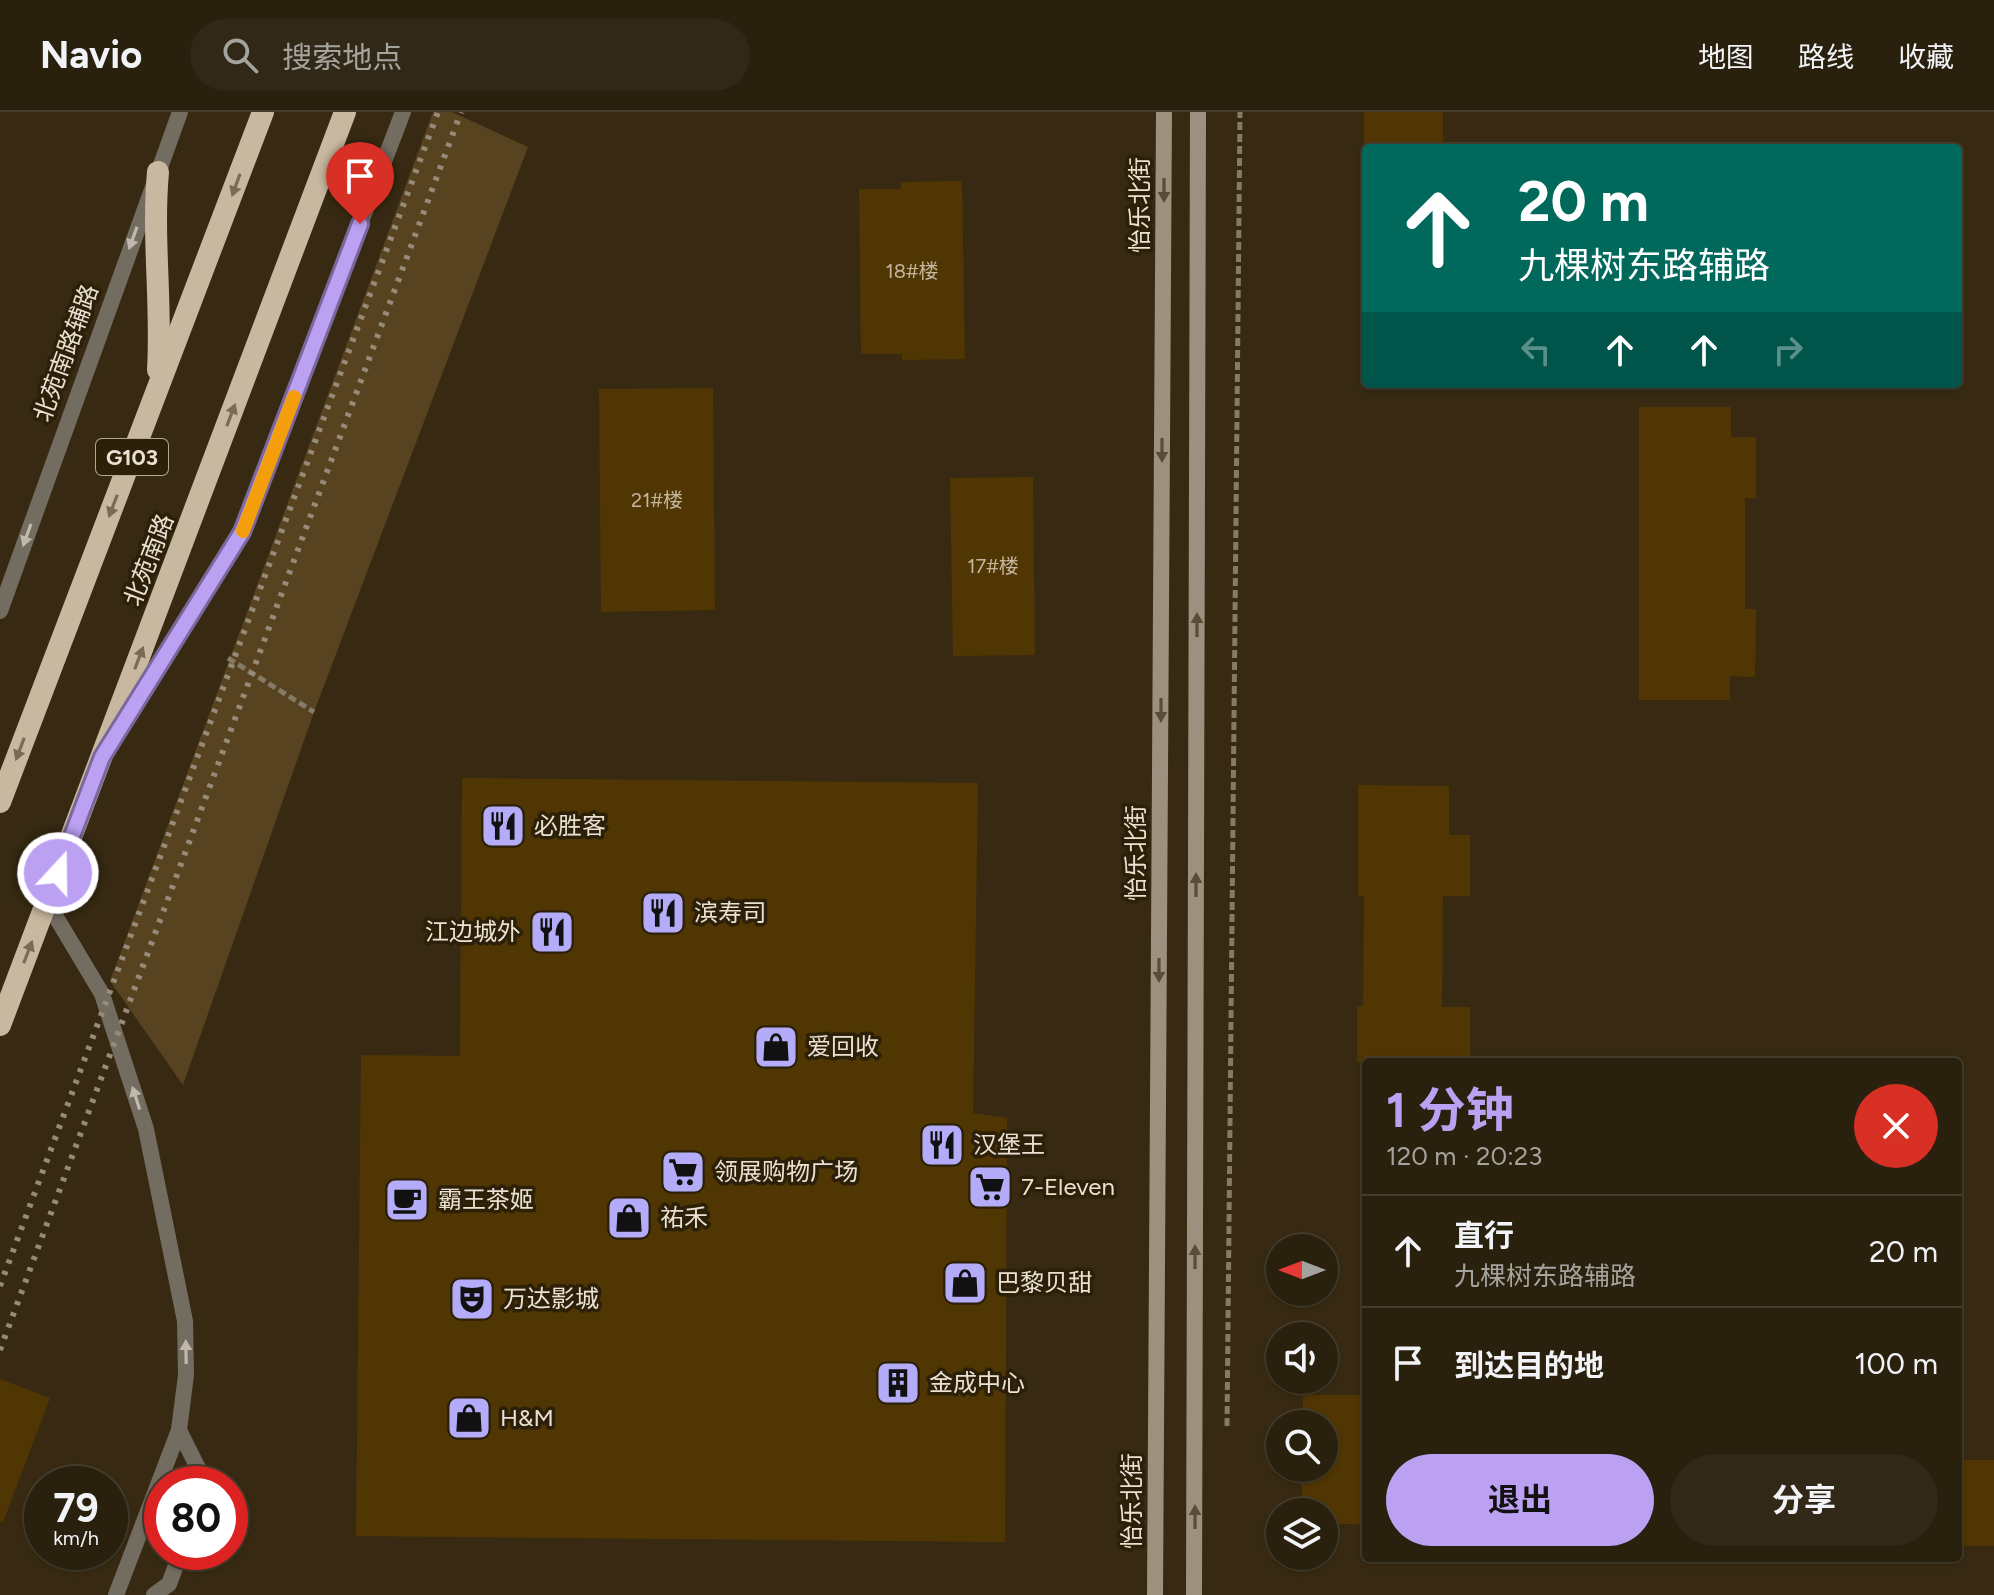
<!DOCTYPE html>
<html lang="zh">
<head>
<meta charset="utf-8">
<style>
	body { margin:0; font-family:Figtree,"Noto Sans SC",sans-serif; background:#322817; color:#f1f3f6; height:100vh; display:flex; flex-direction:column; font-size:30px; white-space:nowrap }
	* { box-sizing:border-box; margin:0 }
	p { font-size:26px; color:#a5a39e }
	.icon { flex:none; width:44px; height:44px; fill:none; stroke:currentColor; stroke-width:2; stroke-linecap:round; stroke-linejoin:round }
	.map { position:relative; flex:1; overflow:hidden }
	.sheet { position:absolute; left:1362px; top:946px; width:600px; height:504px; display:flex; flex-direction:column; background:#2a200e; border-radius:8px; box-shadow:0 2px 6px #0004,0 0 0 2px #463e2e }
	.sheet>* { flex:none }
	.hud { position:absolute; left:1362px; top:32px; width:600px; height:244px; border-radius:8px; box-shadow:0 2px 6px #0004,0 0 0 2px #463e2e; background:#00695c; color:#fff; overflow:hidden }
	.needle { width:52px; rotate:270deg }
	.fabs { position:absolute; left:1266px; top:1122px; display:grid; gap:16px }
	.fabs a { display:grid; place-items:center; width:72px; height:72px; border-radius:50%; background:#2a200e; box-shadow:0 2px 6px #0004,0 0 0 2px #463e2e; font-size:40px }
	.speed { position:absolute; left:24px; top:1354px; display:flex; gap:16px; font-size:40px; font-weight:700; text-align:center }
	.speed>* { display:grid; place-content:center; width:104px; height:104px; border-radius:50%; background:#2a200e; box-shadow:0 2px 6px #0004,0 0 0 2px #463e2e; line-height:1 }
	.speed small { font-size:20px; font-weight:400 }
	.speed .limit { border:12px solid #d22; background:#fff; color:#111 }
	.pin { position:absolute; display:grid; place-items:center; width:68px; height:68px; color:#fff; margin:-82px -34px; border-radius:50% 50% 50% 0; rotate:-45deg; box-shadow:0 0 8px #0007 }
	.pin .icon { rotate:45deg }
	.me { position:absolute; width:88px; margin:-44px; rotate:21deg; stroke-linejoin:round; filter:drop-shadow(0 0 6px #0008) }
	.turn { display:flex; align-items:center; gap:28px; height:168px; padding:0 24px; font-size:36px }
	.turn .icon { width:104px; height:104px; stroke-width:2.5 }
	.turn b { display:block; font-size:56px; line-height:68px }
	.lanes { display:flex; align-items:center; height:76px; padding:0 24px; background:#0003; justify-content:center; gap:40px; direction:ltr }
	.lanes .off { opacity:.35 }
	.round { display:grid; place-items:center; flex:none; width:84px; height:84px; border-radius:42px; background:#322817 }
	.headline { display:flex; align-items:center; justify-content:space-between; height:136px; padding:0 24px }
	h1 { font-size:48px; font-weight:700; line-height:60px; color:#bca0f2 }
	.cta { display:flex; gap:16px; margin-top:auto; padding:16px 24px }
	.cta a { flex:1; height:92px; border-radius:48px; background:#bca0f2; color:#111; font-size:32px; font-weight:700; line-height:92px; text-align:center }
	.cta a+a { background:#322817; color:#f1f3f6 }
	ul { padding:0; list-style:none }
	li { display:flex; align-items:center; gap:24px; height:112px; padding:0 24px; border-top:2px solid #463e2e }
	li div { flex:1 }
	li b { display:block; font-size:30px }
	li em { font-style:normal }
	header { display:flex; align-items:center; gap:48px; box-sizing:border-box; height:112px; padding:0 40px; background:#2a200e; border-bottom:2px solid #463e2e }
	header strong { font-size:38px }
	nav { display:flex; gap:44px; margin-inline-start:auto; font-size:28px }
	.search { width:560px; height:72px; background:#322817; display:flex; align-items:center; gap:20px; box-sizing:border-box; padding:0 28px; border-radius:44px; color:#a5a39e; font-size:30px }
	.map>svg:first-child { display:block }
	.green { fill:#584321 }
	.building { fill:#503603 }
	.lines { fill:none; stroke-linecap:round; stroke-linejoin:round }
	.path { stroke:#857a66; stroke-width:5; stroke-dasharray:8 4; stroke-linecap:butt }
	.service { stroke:#736c61; stroke-width:16 }
	.minor { stroke:#736c61; stroke-width:16 }
	.tertiary { stroke:#736c61; stroke-width:16 }
	.secondary { stroke:#9c907f; stroke-width:16 }
	.trunk { stroke:#c8b89f; stroke-width:22 }
	.rail { stroke:#968b78; stroke-width:6; stroke-dasharray:4 8; stroke-linecap:butt }
	.oneway { fill:#7a6c54 }
	.oneway2 { fill:#594d38 }
	.oneway3 { fill:#c0b8ab }
	.route-casing { stroke:#7a689d; stroke-width:20 }
	.route { stroke:#bca0f2; stroke-width:14 }
	.slow { stroke:#f59e0b; stroke-width:14 }
	.labels { text-anchor:middle; stroke-width:7; stroke-linejoin:round; paint-order:stroke }
	.number-label { font-size:20px; fill:#c4b69f }
	.shield { fill:#2d2008; stroke:#b1a796; stroke-width:2 }
	.shield-label { font-size:22px; font-weight:bold; fill:#eae1d3 }
	.street-label { font-size:24px; fill:#eae1d3; stroke:#2d2008 }
	.poi-label { font-size:24px; fill:#eae1d3; stroke:#2d2008; text-anchor:start }
</style>
</head>
<body>
<header>
<strong>Navio</strong>
<div class="search"><svg class="icon" aria-label="search" viewBox="0 0 24 24"><circle cx="10" cy="10" r="6"/><path d="M15 15l6 6"/></svg>搜索地点</div>
<nav><a>地图</a><a>路线</a><a>收藏</a></nav>
</header>
<div class="map">
<svg width="1994" height="1483" viewBox="0 0 1994 1483">
	<rect width="100%" height="100%" fill="#382a12"/>
	<!-- green -->
	<path class="green" d="M 433,0 L 452,0 L 528,35 L 314,600 L 183,973 L 110,869 Z"/>
	<!-- building -->
	<g class="building">
		<rect x="1364" y="0" width="79" height="36"/>
		<path d="M 962,69 L 965,247 L 902,248 L 902,242 L 861,242 L 859,77 L 901,77 L 901,70 Z"/>
		<path d="M 713,276 L 715,498 L 601,500 L 599,277 Z"/>
		<path d="M 1639,295 L 1731,295 L 1731,325 L 1756,325 L 1756,386 L 1745,386 L 1745,497 L 1756,497 L 1755,565 L 1730,564 L 1730,588 L 1639,588 Z"/>
		<path d="M 1033,365 L 1035,543 L 953,544 L 950,366 Z"/>
		<path d="M 462,666 L 978,671 L 973,1001 L 1007,1006 L 1005,1430 L 356,1424 L 361,943 L 460,944 Z"/>
		<path d="M 1358,673 L 1449,674 L 1449,723 L 1470,723 L 1470,784 L 1443,784 L 1442,895 L 1470,895 L 1470,950 L 1357,950 L 1357,894 L 1363,894 L 1364,784 L 1358,784 Z"/>
		<path d="M 0,1267 L 50,1286 L 3,1410 L 0,1410 Z"/>
		<path d="M 1303,1283 L 1366,1283 L 1366,1412 L 1324,1412 L 1324,1400 L 1302,1400 L 1302,1356 L 1324,1356 L 1324,1312 L 1303,1312 Z"/>
		<rect x="1958" y="1348" width="36" height="86"/>
	</g>
	<g class="lines">
		<!-- path -->
		<g class="path">
			<path d="M 228,546 L 314,600"/>
			<path d="M 1227,1314 L 1240,0"/>
		</g>
		<!-- service -->
		<g class="service">
			<path d="M 179,1318 L 206,1372"/>
			<path d="M 154,1483 L 169,1472 L 181,1440"/>
		</g>
		<!-- minor -->
		<path class="minor" d="M 47,790 L 102,882 L 146,1017 L 185,1209 L 186,1263 L 179,1318 L 116,1483"/>
		<!-- tertiary -->
		<g class="tertiary">
			<path d="M 0,499 L 180,0"/>
			<path d="M 120,617 L 242,420 L 403,0"/>
		</g>
		<!-- secondary -->
		<g class="secondary">
			<path d="M 1155,1483 L 1164,0"/>
			<path d="M 1194,1483 L 1198,0"/>
		</g>
		<!-- trunk -->
		<g class="trunk">
			<path d="M 158,258 C 162,192 152,126 158,60"/>
			<path d="M 0,690 L 263,0"/>
			<path d="M 0,913 L 345,0"/>
		</g>
		<!-- rail -->
		<g class="rail">
			<path d="M 0,1174 L 438,0"/>
			<path d="M 0,1238 L 461,0"/>
		</g>
	</g>
	<!-- one-way arrows -->
	<defs><path id="oneway-solid" d="M-6-.8H1V-3.2L6.5 0L1 3.2V.8H-6Z" transform="scale(2)"/></defs>
	<g class="oneway">
		<use href="#oneway-solid" transform="translate(236 73) rotate(110)"/>
		<use href="#oneway-solid" transform="translate(231 303) rotate(-69)"/>
		<use href="#oneway-solid" transform="translate(113 394) rotate(111)"/>
		<use href="#oneway-solid" transform="translate(139 546) rotate(-69)"/>
		<use href="#oneway-solid" transform="translate(20 637) rotate(111)"/>
		<use href="#oneway-solid" transform="translate(28 840) rotate(-69)"/>
	</g>
	<g class="oneway2">
		<use href="#oneway-solid" transform="translate(1164 78) rotate(90)"/>
		<use href="#oneway-solid" transform="translate(1162 338) rotate(90)"/>
		<use href="#oneway-solid" transform="translate(1197 513) rotate(-90)"/>
		<use href="#oneway-solid" transform="translate(1161 598) rotate(90)"/>
		<use href="#oneway-solid" transform="translate(1196 773) rotate(-90)"/>
		<use href="#oneway-solid" transform="translate(1159 858) rotate(90)"/>
		<use href="#oneway-solid" transform="translate(1195 1145) rotate(-90)"/>
		<use href="#oneway-solid" transform="translate(1195 1405) rotate(-90)"/>
	</g>
	<g class="oneway3">
		<use href="#oneway-solid" transform="translate(133 126) rotate(110)"/>
		<use href="#oneway-solid" transform="translate(27 423) rotate(110)"/>
		<use href="#oneway-solid" transform="translate(136 986) rotate(-108)"/>
		<use href="#oneway-solid" transform="translate(186 1240) rotate(-91)"/>
	</g>
	<g class="lines">
		<!-- route casing -->
		<g class="route-casing">
			<path id="route" d="M 58,761 L 102,645 L 242,420 L 360,112"/>
		</g>
		<!-- route -->
		<use href="#route" class="route"/>
		<!-- slow -->
		<path class="slow" d="M 243,419 L 294,285"/>
	</g>
	<!-- icons -->
	<defs>
		<g id="restaurant-square" transform="scale(2.3)"><rect x="-9" y="-9" width="18" height="18" rx="4" fill="#b4acf9" stroke="#2d2008"/><path d="M-5-6h1v4h1v-4h1v4h1v-4h1v5L-1.5 .5V6h-2V.5L-5-1ZM5-6V6H3V1.5H1.5Q1.5-4 5-6Z" fill="#111"/></g>
		<g id="shop-square" transform="scale(2.3)"><rect x="-9" y="-9" width="18" height="18" rx="4" fill="#b4acf9" stroke="#2d2008"/><path d="M-5-2.5h2.3a2.7 3.5 0 0 1 5.4 0H5L5.5 6h-11ZM-1.5-2.5h3a1.5 2.3 0 0 0-3 0Z" fill="#111"/></g>
		<g id="supermarket-square" transform="scale(2.3)"><rect x="-9" y="-9" width="18" height="18" rx="4" fill="#b4acf9" stroke="#2d2008"/><path d="M-6-5.5h2.5l.6 2H6L4.5 2H-2.5L-4.4-4H-6ZM-1.5 3.2a1.3 1.3 0 1 0 .1 0ZM3 3.2a1.3 1.3 0 1 0 .1 0Z" fill="#111"/></g>
		<g id="cafe-square" transform="scale(2.3)"><rect x="-9" y="-9" width="18" height="18" rx="4" fill="#b4acf9" stroke="#2d2008"/><path d="M-5.5-4.5H6V0H3Q3 3.5 0 3.5H-2.5Q-5.5 3.5-5.5 0ZM3-3.2v2h1.7v-2ZM-6 4.5H4V6H-6Z" fill="#111"/></g>
		<g id="theatre-square" transform="scale(2.3)"><rect x="-9" y="-9" width="18" height="18" rx="4" fill="#b4acf9" stroke="#2d2008"/><path d="M-5-5.5Q0-4 5-5.5V0Q5 5 0 6Q-5 5-5 0ZM-3.3-2.5H-1v1.5H-3.3ZM1-2.5H3.3v1.5H1ZM-2.8 1Q0 5.5 2.8 1Z" fill="#111"/></g>
		<g id="building-square" transform="scale(2.3)"><rect x="-9" y="-9" width="18" height="18" rx="4" fill="#b4acf9" stroke="#2d2008"/><path d="M-4-6H4V6H1V3H-1V6H-4ZM-2.5-4.3h1.7v1.8h-1.7ZM.8-4.3h1.7v1.8H.8ZM-2.5-1h1.7V.8h-1.7ZM.8-1h1.7V.8H.8Z" fill="#111"/></g>
	</defs>
	<g fill-rule="evenodd">
		<use href="#restaurant-square" x="503" y="714"/>
		<use href="#restaurant-square" x="663" y="801"/>
		<use href="#restaurant-square" x="552" y="820"/>
		<use href="#shop-square" x="776" y="935"/>
		<use href="#restaurant-square" x="942" y="1033"/>
		<use href="#supermarket-square" x="683" y="1060"/>
		<use href="#supermarket-square" x="990" y="1075"/>
		<use href="#cafe-square" x="407" y="1088"/>
		<use href="#shop-square" x="629" y="1106"/>
		<use href="#shop-square" x="965" y="1171"/>
		<use href="#theatre-square" x="472" y="1187"/>
		<use href="#building-square" x="898" y="1271"/>
		<use href="#shop-square" x="469" y="1306"/>
	</g>
	<g class="labels">
		<!-- number labels -->
		<g class="number-label">
			<text x="912" y="166">18#楼</text>
			<text x="657" y="395">21#楼</text>
			<text x="993" y="461">17#楼</text>
		</g>
		<!-- shield labels -->
		<rect class="shield" x="96" y="327" width="72" height="36" rx="6"/>
		<g class="shield-label">
			<text x="132" y="353">G103</text>
		</g>
		<!-- street labels -->
		<g class="street-label">
			<text transform="translate(1140 93) rotate(-90)" y="8">怡乐北街</text>
			<text transform="translate(66 241) rotate(-70)" y="8">北苑南路辅路</text>
			<text transform="translate(149 448) rotate(-69)" y="8">北苑南路</text>
			<text transform="translate(1136 741) rotate(-90)" y="8">怡乐北街</text>
			<text transform="translate(1132 1389) rotate(-90)" y="8">怡乐北街</text>
		</g>
		<!-- poi labels -->
		<g class="poi-label">
			<text x="534" y="722">必胜客</text>
			<text x="694" y="809">滨寿司</text>
			<text x="521" y="828" text-anchor="end">江边城外</text>
			<text x="807" y="943">爱回收</text>
			<text x="973" y="1041">汉堡王</text>
			<text x="714" y="1068">领展购物广场</text>
			<text x="1021" y="1083">7-Eleven</text>
			<text x="438" y="1096">霸王茶姬</text>
			<text x="660" y="1114">祐禾</text>
			<text x="996" y="1179">巴黎贝甜</text>
			<text x="503" y="1195">万达影城</text>
			<text x="929" y="1279">金成中心</text>
			<text x="500" y="1314">H&amp;M</text>
		</g>
	</g>
</svg>
<div class="fabs">
<a><svg class="needle" viewBox="-14 -14 28 28"><path d="M0-13l5 13h-10z" fill="#e53935"/><path d="M0 13l5-13h-10z" fill="#a5a39e"/></svg></a>
<a><svg class="icon" aria-label="sound" viewBox="0 0 24 24"><path d="M4 9h4l5-4v14l-5-4H4zM17 9q2 3 0 6"/></svg></a>
<a><svg class="icon" aria-label="search" viewBox="0 0 24 24"><circle cx="10" cy="10" r="6"/><path d="M15 15l6 6"/></svg></a>
<a><svg class="icon" aria-label="layers" viewBox="0 0 24 24"><path d="M12 4l9 5-9 5-9-5zM3 14l9 5 9-5"/></svg></a>
</div>
<div class="speed"><div>79<small>km/h</small></div><div class="limit">80</div></div>
<div class="pin" style="left:360px;top:112px;background:#d93025"><svg class="icon" aria-label="arrive" viewBox="0 0 24 24"><path d="M6 21V4h12l-3 4 3 4H6"/></svg></div>
<svg class="me" style="left:58px;top:761px" viewBox="-20 -20 40 40"><circle r="17" fill="#bca0f2" stroke="#fff" stroke-width="3"/><path d="M0-11L8 9 0 5-8 9z" fill="#fff"/></svg>
<div class="hud">
<div class="turn"><svg class="icon" aria-label="ahead" viewBox="0 0 24 24"><path d="M12 20V5M6 11l6-6 6 6"/></svg><div><b>20 m</b>九棵树东路辅路</div></div>
<div class="lanes"><svg class="icon off" aria-label="left" viewBox="0 0 24 24"><path d="M17 20v-9H6M10 6l-5 5 5 5"/></svg><svg class="icon" aria-label="ahead" viewBox="0 0 24 24"><path d="M12 20V5M6 11l6-6 6 6"/></svg><svg class="icon" aria-label="ahead" viewBox="0 0 24 24"><path d="M12 20V5M6 11l6-6 6 6"/></svg><svg class="icon off" aria-label="right" viewBox="0 0 24 24"><path d="M7 20v-9h11M14 6l5 5-5 5"/></svg></div>
</div>
<section class="sheet">
<div class="headline"><div><h1>1 分钟</h1><p>120 m · 20:23</p></div><a class="round" style="background:#d93025;color:#fff"><svg class="icon" aria-label="close" viewBox="0 0 24 24"><path d="M6 6l12 12M18 6L6 18"/></svg></a></div>
<ul>
<li><svg class="icon" aria-label="ahead" viewBox="0 0 24 24"><path d="M12 20V5M6 11l6-6 6 6"/></svg><div><b>直行</b><p>九棵树东路辅路</p></div><em>20 m</em></li>
<li><svg class="icon" aria-label="arrive" viewBox="0 0 24 24"><path d="M6 21V4h12l-3 4 3 4H6"/></svg><div><b>到达目的地</b></div><em>100 m</em></li>
</ul>
<div class="cta"><a>退出</a><a>分享</a></div>
</section>
</div>
</body>
</html>
